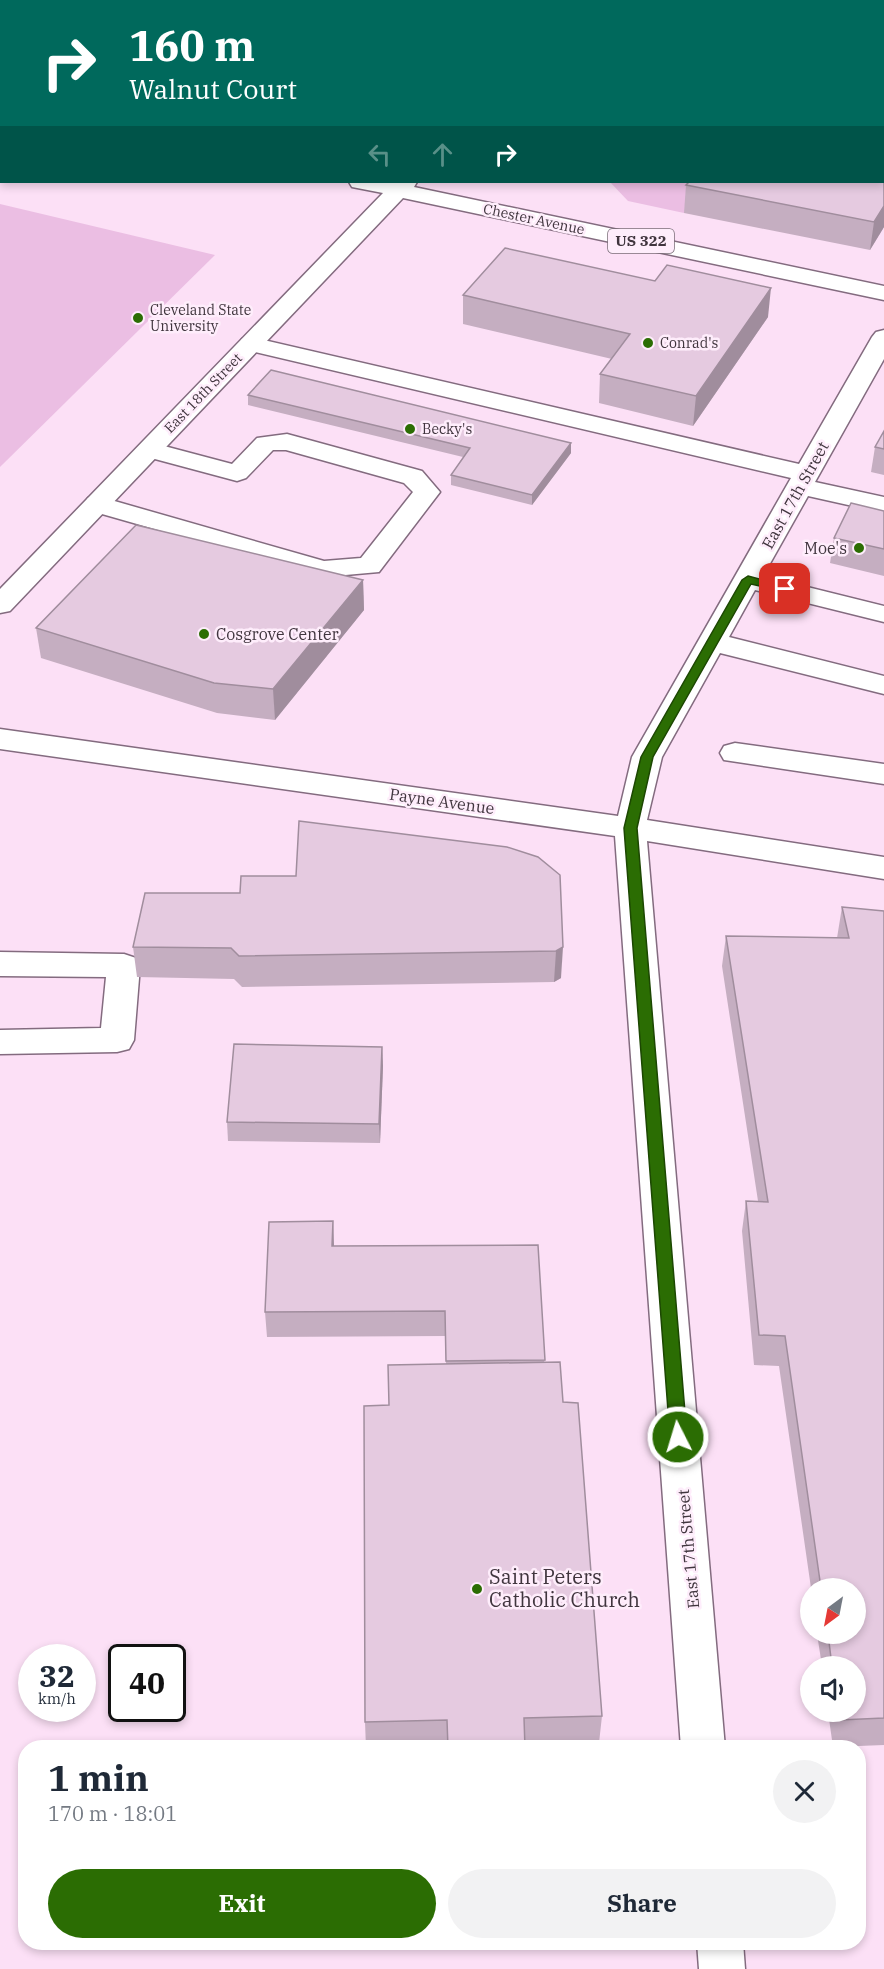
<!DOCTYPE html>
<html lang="en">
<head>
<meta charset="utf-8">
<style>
	body { margin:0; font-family:"IBM Plex Serif",serif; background:#f2f2f3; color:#1f2937; height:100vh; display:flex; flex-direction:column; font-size:22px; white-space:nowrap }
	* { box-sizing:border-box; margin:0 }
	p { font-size:20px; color:#747a83 }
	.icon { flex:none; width:33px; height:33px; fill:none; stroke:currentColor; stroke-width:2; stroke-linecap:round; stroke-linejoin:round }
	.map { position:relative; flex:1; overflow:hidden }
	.sheet { position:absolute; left:18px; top:1740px; width:848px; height:210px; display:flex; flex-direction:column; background:#fff; border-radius:24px; box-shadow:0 3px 9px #0003 }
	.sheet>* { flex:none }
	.banner { position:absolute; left:0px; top:0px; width:885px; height:183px; box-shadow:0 3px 9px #0003; background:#00695c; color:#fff; overflow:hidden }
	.needle { width:39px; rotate:212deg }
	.fabs { position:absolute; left:800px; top:1578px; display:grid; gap:12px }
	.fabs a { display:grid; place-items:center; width:66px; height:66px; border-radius:50%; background:#fff; box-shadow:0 3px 9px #0003; font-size:30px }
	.speed { position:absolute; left:18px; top:1644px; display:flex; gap:12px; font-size:30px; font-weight:700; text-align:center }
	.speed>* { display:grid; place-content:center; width:78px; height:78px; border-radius:50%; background:#fff; box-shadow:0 3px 9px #0003; line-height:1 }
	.speed small { font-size:15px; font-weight:400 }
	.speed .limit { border:3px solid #111; border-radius:9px; background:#fff; color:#111 }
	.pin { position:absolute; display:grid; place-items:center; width:51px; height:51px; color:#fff; margin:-26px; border-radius:12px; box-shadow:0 3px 9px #0006 }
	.me { position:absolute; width:66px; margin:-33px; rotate:355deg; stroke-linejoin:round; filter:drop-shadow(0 0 4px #0008) }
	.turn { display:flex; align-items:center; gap:21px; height:126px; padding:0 30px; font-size:27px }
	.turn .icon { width:78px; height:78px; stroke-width:2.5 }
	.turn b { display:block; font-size:42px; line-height:51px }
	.lanes { display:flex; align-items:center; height:57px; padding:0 30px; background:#0003; justify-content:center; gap:30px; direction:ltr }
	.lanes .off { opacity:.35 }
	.round { display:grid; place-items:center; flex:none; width:63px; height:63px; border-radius:32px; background:#f2f2f3 }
	.head { display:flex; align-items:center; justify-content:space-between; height:102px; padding:0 30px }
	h1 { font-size:36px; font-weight:800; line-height:45px }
	.action { display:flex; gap:12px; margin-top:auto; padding:12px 30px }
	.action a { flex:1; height:69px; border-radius:36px; background:#2b6d03; color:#fff; font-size:24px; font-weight:800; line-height:69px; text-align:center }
	.action a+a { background:#f2f2f3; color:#1f2937 }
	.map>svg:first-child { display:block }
	.built { fill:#fce0f6; fill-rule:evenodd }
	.green { fill:#ebbee3 }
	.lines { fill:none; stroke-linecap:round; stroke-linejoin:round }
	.minor-casing { stroke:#836b7f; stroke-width:3 }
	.major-casing { stroke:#836b7f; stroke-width:3 }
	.minor { fill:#fff; fill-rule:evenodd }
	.major { fill:#fff; fill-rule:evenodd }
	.wall { fill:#c5aec1 }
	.shaded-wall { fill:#a08d9d }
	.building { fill:#e5cae0; stroke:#a08d9d; stroke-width:1.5 }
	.route { fill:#2b6d03; stroke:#1c4702; stroke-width:1.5 }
	.poi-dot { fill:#2b6d03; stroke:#feedfb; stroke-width:2 }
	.labels { text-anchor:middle; stroke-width:5; stroke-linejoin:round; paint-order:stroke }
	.far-street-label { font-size:14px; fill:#40353e; stroke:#feedfb }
	.far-poi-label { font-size:14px; fill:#40353e; stroke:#feedfb; text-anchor:start }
	.shield { fill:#feedfb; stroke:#796c77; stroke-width:1.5 }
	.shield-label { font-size:15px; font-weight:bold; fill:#40353e }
	.street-label { font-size:16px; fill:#40353e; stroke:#feedfb }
	.poi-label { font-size:16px; fill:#40353e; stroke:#feedfb; text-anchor:end }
	.near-poi-label { font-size:20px; fill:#40353e; stroke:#feedfb; text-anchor:start }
</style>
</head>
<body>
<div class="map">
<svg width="884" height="1969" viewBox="0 0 884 1969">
	<rect width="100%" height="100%" fill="#feedfb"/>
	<!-- built -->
	<path class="built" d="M 0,0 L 884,0 L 884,1969 L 0,1969 ZM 2,2 L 884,2 L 884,182 L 2,182 ZM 810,1588 L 855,1588 L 855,1634 L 810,1634 ZM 32,1658 L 82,1658 L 82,1708 L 32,1708 ZM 122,1658 L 172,1658 L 172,1708 L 122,1708 ZM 810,1666 L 855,1666 L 855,1712 L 810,1712 ZM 26,1748 L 858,1748 L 858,1942 L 26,1942 Z"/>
	<!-- green -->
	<g class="green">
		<path d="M 610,182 L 707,182 L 684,213 L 628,201 Z"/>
		<path d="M 0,204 L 215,255 L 0,467 Z"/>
	</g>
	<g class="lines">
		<!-- minor casing -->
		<g class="minor-casing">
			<g id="minor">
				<path d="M 58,0 L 78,0 L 57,2 Z"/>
				<path d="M 144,0 L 164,0 L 143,2 Z"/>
				<path d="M 227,0 L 252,0 L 253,2 L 228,2 Z"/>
				<path d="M 0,48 L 2,48 L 0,61 Z"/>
				<path d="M 884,330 L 884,359 L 815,482 L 884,497 L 884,513 L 808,496 L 763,576 L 884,606 L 884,622 L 755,590 L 729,637 L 884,676 L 884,694 L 720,653 L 662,757 L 647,820 L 884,857 L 884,879 L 647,841 L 725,1748 L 681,1748 L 615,836 L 0,749 L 0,729 L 618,816 L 632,757 L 791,478 L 251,351 L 242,349 L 239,344 L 242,339 L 251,337 L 799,464 L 872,337 L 876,332 Z"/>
				<path d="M 287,434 L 422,471 L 440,492 L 379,572 L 323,577 L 88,510 L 84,504 L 88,498 L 97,496 L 324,561 L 361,558 L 413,492 L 404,483 L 286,450 L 273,450 L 246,478 L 237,481 L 140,455 L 136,450 L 140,445 L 149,442 L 232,464 L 257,438 Z"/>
				<path d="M 735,743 L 884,764 L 884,784 L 724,760 L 720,753 L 724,746 Z"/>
				<path d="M 0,952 L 124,954 L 136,958 L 140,966 L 134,1040 L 129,1049 L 117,1052 L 0,1054 L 0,1030 L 101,1028 L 106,977 L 0,976 Z"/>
				<path d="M 697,1942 L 743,1942 L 745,1969 L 699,1969 Z"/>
			</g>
		</g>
		<!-- major casing -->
		<g class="major-casing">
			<g id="major">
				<path d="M 563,0 L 583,0 L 562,2 Z"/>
				<rect x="0" y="97" width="2" height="12"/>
				<path d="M 349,182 L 417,182 L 414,187 L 884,286 L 884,300 L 403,198 L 10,611 L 0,613 L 0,589 L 383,193 L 352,187 Z"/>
			</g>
		</g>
		<!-- minor -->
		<use href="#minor" class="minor"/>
		<!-- major -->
		<use href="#major" class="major"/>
	</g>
	<!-- wall -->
	<g class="wall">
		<path d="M 630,0 L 736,0 L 733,2 L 637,2 Z"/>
		<path d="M 823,0 L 884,227 L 870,250 L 684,213 L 686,185 Z"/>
		<path d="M 463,295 L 768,317 L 693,426 L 599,403 L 600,374 L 612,359 L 463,324 Z"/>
		<path d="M 248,395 L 571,453 L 532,505 L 451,485 L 451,475 L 463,457 L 248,405 Z"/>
		<path d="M 884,431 L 884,475 L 871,472 L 875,447 Z"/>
		<path d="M 884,511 L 884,576 L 830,563 L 834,538 Z"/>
		<path d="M 363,580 L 364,610 L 275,720 L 217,713 L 41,658 L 36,628 Z"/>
		<path d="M 538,857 L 561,978 L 554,982 L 242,987 L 234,979 L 137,977 L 133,947 L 240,893 L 296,876 Z"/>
		<path d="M 842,907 L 884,911 L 884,1745 L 833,1747 L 828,1712 L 855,1712 L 855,1666 L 822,1666 L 817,1634 L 855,1634 L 855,1588 L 811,1588 L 779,1366 L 754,1365 L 742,1231 L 746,1201 L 758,1201 L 722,966 L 726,936 L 837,938 Z"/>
		<path d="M 382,1047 L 383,1066 L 380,1143 L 228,1141 L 227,1122 Z"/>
		<path d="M 333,1221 L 334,1246 L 545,1360 L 544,1362 L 563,1402 L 602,1716 L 599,1743 L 525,1745 L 525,1748 L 366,1748 L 365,1722 L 389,1405 L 446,1364 L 445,1336 L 267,1337 L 265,1312 Z"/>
	</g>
	<!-- shaded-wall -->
	<g class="shaded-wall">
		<path d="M 485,0 L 508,0 L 506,2 L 483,2 Z"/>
		<path d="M 709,0 L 736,0 L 733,2 L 709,2 Z"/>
		<path d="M 884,206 L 884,227 L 870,250 L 874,222 Z"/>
		<path d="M 771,288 L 768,317 L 693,426 L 696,396 Z"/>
		<path d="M 571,443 L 571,453 L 532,505 L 532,495 Z"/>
		<path d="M 363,580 L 364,610 L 275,720 L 273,689 Z"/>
		<path d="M 563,947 L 561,978 L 554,982 L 556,951 Z"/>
		<path d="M 382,1047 L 383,1066 L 380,1143 L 379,1124 Z"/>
		<path d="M 333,1221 L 334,1247 L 332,1246 Z"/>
	</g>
	<!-- building -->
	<g class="building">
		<path d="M 313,0 L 485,0 L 483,2 L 321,2 Z"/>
		<path d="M 823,0 L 884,0 L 884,206 L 874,222 L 686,185 L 689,182 L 884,182 L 884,2 L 822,2 Z"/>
		<path d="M 505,248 L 655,281 L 667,265 L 771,288 L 696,396 L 600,374 L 630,334 L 463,295 Z"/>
		<path d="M 271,370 L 571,443 L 532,495 L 451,475 L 470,448 L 248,395 Z"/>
		<path d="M 884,431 L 884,449 L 875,447 Z"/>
		<path d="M 851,503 L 884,511 L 884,549 L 834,538 Z"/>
		<path d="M 136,525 L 363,580 L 273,689 L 214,683 L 36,628 Z"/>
		<path d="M 299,821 L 507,847 L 538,857 L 560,875 L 563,947 L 556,951 L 239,956 L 231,948 L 133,947 L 145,893 L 240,893 L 241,876 L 296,876 Z"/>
		<path d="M 842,907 L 884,911 L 884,1718 L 840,1720 L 839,1712 L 855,1712 L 855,1666 L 832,1666 L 828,1634 L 855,1634 L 855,1588 L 821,1588 L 785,1336 L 759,1335 L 746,1201 L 768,1202 L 726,936 L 849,938 Z"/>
		<path d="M 234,1044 L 382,1047 L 379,1124 L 227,1122 Z"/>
		<path d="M 333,1221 L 332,1246 L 538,1245 L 545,1360 L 446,1361 L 445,1311 L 265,1312 L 269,1222 Z"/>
		<path d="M 560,1362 L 563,1402 L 578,1403 L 602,1716 L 524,1718 L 525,1748 L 448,1748 L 447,1720 L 365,1722 L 364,1406 L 389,1405 L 388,1365 Z"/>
	</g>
	<!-- route -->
	<path class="route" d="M 748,576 L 789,587 L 791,589 L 785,592 L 751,584 L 653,757 L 637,828 L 687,1437 L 684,1441 L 678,1443 L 673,1441 L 670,1437 L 624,828 L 641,757 L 742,580 Z"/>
	<!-- markers -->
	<g class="poi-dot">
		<circle cx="138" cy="318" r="6"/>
		<circle cx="648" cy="343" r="6"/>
		<circle cx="410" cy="429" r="6"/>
		<circle cx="859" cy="548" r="6"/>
		<circle cx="204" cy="634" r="6"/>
		<circle cx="477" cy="1589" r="6"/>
	</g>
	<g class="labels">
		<!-- far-street labels -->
		<g class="far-street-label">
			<text transform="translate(534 219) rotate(12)" y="5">Chester Avenue</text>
			<text transform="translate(203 393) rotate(-46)" y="5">East 18th Street</text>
		</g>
		<!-- far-poi labels -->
		<g class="far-poi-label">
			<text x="150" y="315">Cleveland State<tspan x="150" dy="16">University</tspan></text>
			<text x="660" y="348">Conrad's</text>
			<text x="422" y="434">Becky's</text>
		</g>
		<!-- shield labels -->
		<rect class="shield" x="608" y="229" width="66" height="24" rx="4.5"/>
		<g class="shield-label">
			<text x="641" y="246">US 322</text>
		</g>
		<!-- street labels -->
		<g class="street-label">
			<text transform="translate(795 495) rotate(-61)" y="6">East 17th Street</text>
			<text transform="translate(442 801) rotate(8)" y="6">Payne Avenue</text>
			<text transform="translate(688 1549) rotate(-95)" y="6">East 17th Street</text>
		</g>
		<!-- poi labels -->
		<g class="poi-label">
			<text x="847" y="554">Moe's</text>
			<text x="216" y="640" text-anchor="start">Cosgrove Center</text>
		</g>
		<!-- near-poi labels -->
		<g class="near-poi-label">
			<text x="489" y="1584">Saint Peters<tspan x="489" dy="23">Catholic Church</tspan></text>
		</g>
	</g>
</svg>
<div class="fabs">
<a><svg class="needle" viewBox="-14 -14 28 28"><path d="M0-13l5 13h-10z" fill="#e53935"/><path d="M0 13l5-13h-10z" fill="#747a83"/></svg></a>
<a><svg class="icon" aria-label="sound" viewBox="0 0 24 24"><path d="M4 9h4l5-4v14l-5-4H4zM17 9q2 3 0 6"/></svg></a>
</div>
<div class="speed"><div>32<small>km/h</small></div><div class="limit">40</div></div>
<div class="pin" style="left:785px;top:589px;background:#d93025"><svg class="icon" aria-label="arrive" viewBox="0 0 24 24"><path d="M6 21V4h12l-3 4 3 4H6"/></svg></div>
<svg class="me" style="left:678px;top:1437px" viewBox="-20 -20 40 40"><circle r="17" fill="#2b6d03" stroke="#fff" stroke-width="3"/><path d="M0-11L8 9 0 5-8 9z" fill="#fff"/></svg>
<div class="banner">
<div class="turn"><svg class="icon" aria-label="right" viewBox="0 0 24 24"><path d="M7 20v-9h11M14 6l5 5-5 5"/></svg><div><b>160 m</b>Walnut Court</div></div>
<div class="lanes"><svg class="icon off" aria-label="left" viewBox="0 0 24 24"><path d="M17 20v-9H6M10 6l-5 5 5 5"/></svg><svg class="icon off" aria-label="ahead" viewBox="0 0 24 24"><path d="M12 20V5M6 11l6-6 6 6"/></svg><svg class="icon" aria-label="right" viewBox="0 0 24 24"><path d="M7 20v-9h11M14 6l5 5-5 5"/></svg></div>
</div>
<section class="sheet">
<div class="head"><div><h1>1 min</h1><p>170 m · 18:01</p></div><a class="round"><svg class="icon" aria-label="close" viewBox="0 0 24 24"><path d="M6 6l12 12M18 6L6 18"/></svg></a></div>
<div class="action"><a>Exit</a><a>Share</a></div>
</section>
</div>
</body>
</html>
